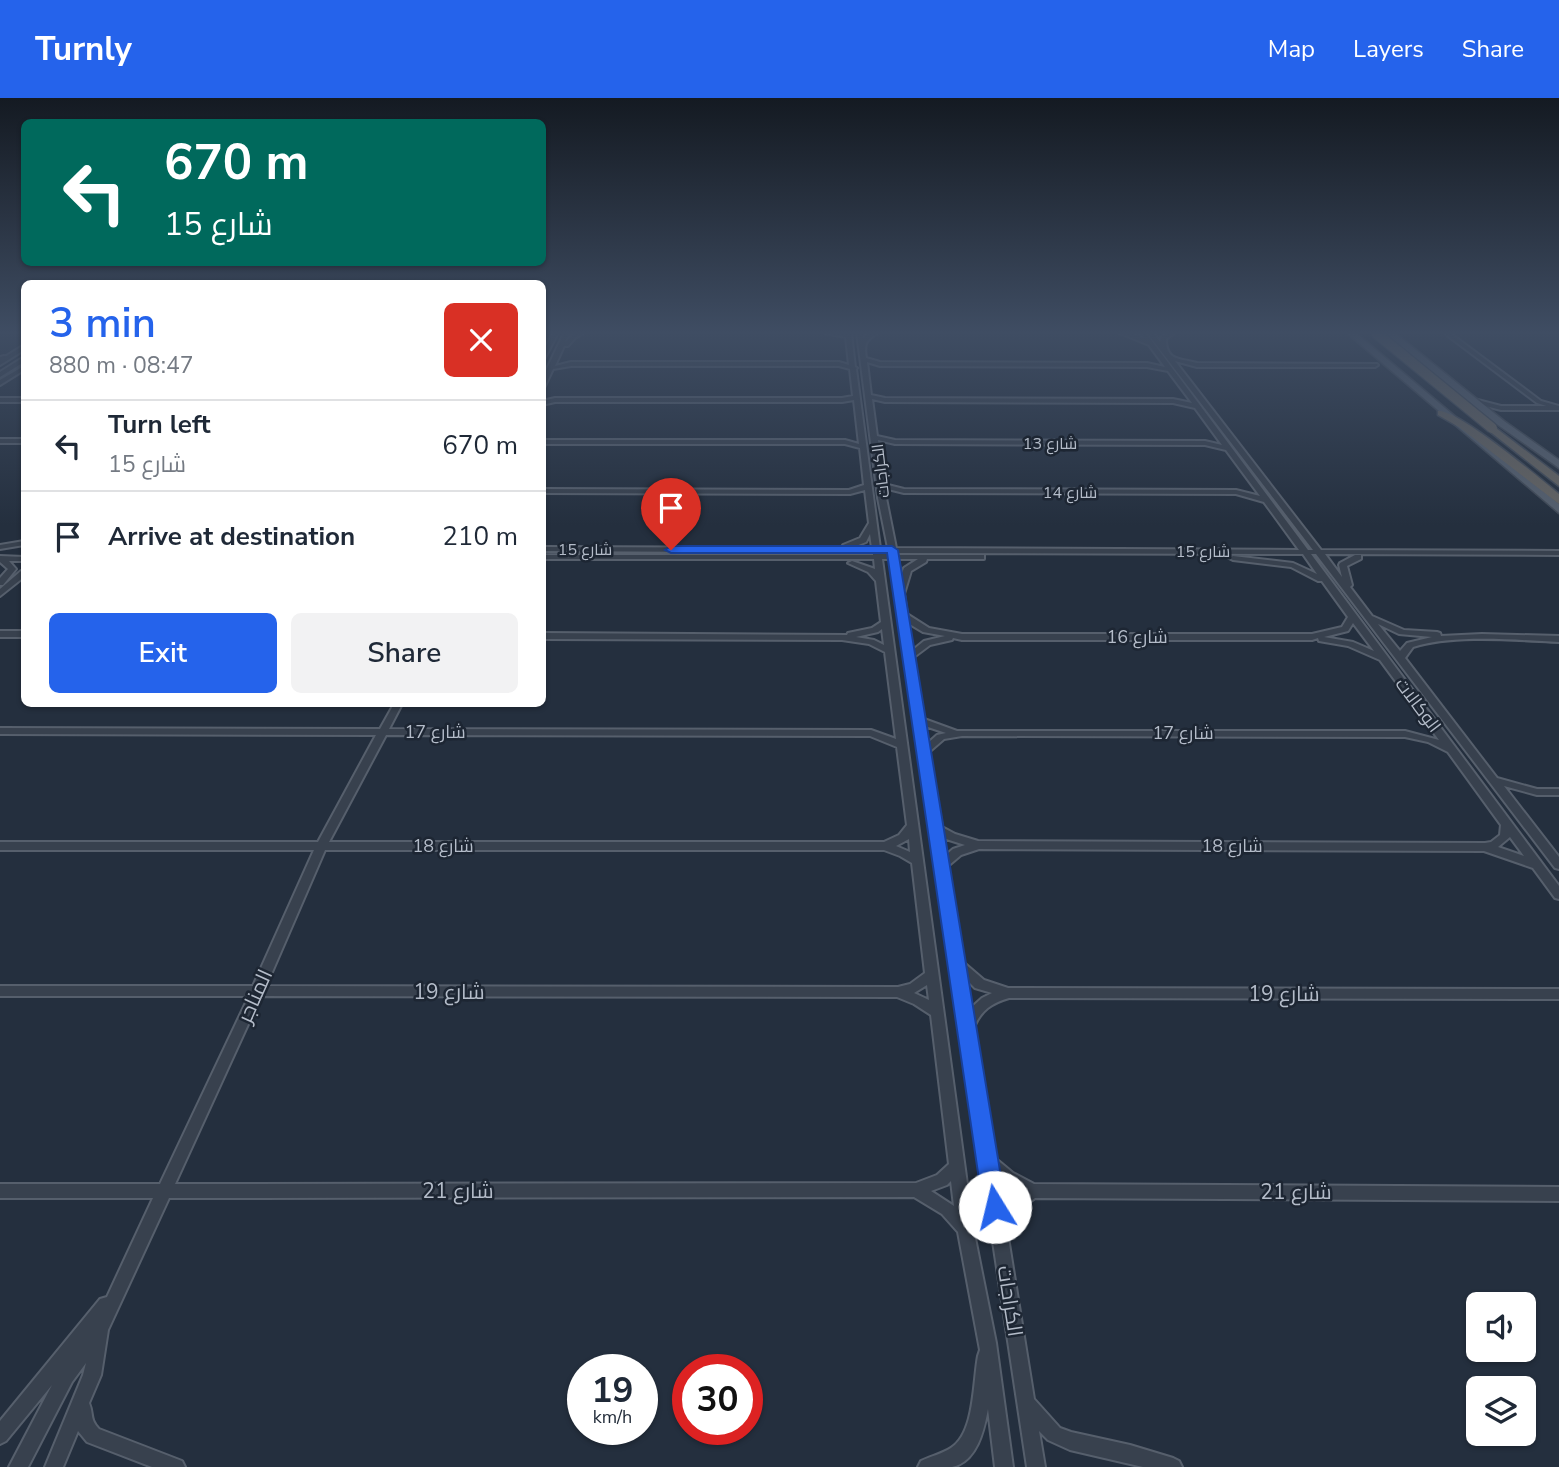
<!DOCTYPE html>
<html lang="en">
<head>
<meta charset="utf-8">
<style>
	body { margin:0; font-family:"Nunito Sans",Cairo,sans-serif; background:#f2f2f3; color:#1f2937; height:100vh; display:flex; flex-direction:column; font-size:26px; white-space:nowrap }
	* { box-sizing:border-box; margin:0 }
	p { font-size:23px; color:#747a83 }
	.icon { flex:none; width:38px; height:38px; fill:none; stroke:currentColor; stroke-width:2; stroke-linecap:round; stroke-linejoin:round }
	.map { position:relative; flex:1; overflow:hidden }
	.sheet { position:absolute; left:21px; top:182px; width:525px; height:427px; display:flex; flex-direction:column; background:#fff; border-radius:10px; box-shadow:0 2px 5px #0004 }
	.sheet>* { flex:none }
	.hud { position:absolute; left:21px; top:21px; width:525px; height:147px; border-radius:10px; box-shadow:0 2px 5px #0004; background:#00695c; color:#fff; overflow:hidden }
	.buttons { position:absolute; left:1466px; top:1194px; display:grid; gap:14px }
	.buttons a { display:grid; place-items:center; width:70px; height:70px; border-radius:10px; background:#fff; box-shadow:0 2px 5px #0004; font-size:35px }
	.speed { position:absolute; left:567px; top:1256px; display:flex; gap:14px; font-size:35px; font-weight:700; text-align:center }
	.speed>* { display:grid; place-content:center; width:91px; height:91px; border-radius:50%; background:#fff; box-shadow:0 2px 5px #0004; line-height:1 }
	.speed small { font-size:18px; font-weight:400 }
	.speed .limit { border:10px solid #d22; background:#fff; color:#111 }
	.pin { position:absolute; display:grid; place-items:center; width:60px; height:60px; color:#fff; margin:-72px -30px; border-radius:50% 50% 50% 0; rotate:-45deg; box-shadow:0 0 7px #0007 }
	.pin .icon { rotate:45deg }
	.me { position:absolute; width:77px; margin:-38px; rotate:351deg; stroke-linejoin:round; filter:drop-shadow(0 0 5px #0008) }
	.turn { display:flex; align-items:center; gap:24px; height:147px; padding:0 28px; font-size:32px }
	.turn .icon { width:91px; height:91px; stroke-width:2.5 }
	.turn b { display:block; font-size:49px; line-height:60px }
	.round { display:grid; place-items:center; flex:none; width:74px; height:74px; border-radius:10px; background:#f2f2f3 }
	.overview { display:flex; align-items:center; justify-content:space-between; height:119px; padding:0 28px }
	h1 { font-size:42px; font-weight:600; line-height:52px; color:#2563eb }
	.primary-button { display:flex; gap:14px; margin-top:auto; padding:14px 28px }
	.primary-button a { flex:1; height:80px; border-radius:10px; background:#2563eb; color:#fff; font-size:28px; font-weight:600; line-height:80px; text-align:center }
	.primary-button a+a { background:#f2f2f3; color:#1f2937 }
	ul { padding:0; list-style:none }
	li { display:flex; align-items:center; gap:21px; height:91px; padding:0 28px; border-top:2px solid #e0e1e3 }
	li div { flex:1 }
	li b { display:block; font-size:26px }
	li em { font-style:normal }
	header { display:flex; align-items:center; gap:42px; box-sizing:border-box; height:98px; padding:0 35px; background:#2563eb; color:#fff }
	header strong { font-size:33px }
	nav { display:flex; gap:38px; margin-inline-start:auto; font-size:24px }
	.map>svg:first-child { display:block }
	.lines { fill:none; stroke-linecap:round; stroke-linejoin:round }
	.minor-casing { stroke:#565f6c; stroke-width:4 }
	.tertiary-casing { stroke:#565f6c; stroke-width:4 }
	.primary-casing { stroke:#414a57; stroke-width:3 }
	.trunk-casing { stroke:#434c59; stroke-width:3 }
	.minor { fill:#38414e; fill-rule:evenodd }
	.tertiary { fill:#38414e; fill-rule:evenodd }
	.primary { fill:#56606e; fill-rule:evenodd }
	.trunk { fill:#656462; fill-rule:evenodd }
	.trunk-bridge-casing { stroke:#434c59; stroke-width:12; stroke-linecap:butt }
	.trunk-bridge { stroke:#656462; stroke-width:10 }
	.route { fill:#2563eb; stroke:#184099; stroke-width:2 }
	.labels { text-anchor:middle; stroke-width:5; stroke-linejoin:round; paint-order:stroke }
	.far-street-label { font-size:16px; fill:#b4bcc9; stroke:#1d2633 }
	.street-label { font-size:18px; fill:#b4bcc9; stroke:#1d2633 }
	.near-street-label { font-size:21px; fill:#b4bcc9; stroke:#1d2633 }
</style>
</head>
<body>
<header>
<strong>Turnly</strong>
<nav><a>Map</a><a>Layers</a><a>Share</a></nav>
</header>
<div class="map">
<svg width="1559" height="1369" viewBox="0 0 1559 1369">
	<rect width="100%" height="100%" fill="#242f3e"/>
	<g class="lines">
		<!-- minor casing -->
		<g class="minor-casing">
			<g id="minor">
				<path d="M 553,235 L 558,235 L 542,265 L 542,256 Z"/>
				<path d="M 564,235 L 569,235 L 565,244 L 576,235 L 583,235 L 575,240 L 568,248 L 564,248 L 555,268 L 571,264 L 839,264 L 849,267 L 846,239 L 824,235 L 851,235 L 855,269 L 857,270 L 856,271 L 880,450 L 888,450 L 878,400 L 857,235 L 863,235 L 863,240 L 870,235 L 877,235 C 865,243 864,246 866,260 L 880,264 L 1147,265 L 1165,269 L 1149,247 L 1120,235 L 1130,235 L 1144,240 L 1141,235 L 1146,235 L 1308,452 L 1313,452 L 1148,236 L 1153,235 L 1160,244 L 1161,239 L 1167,235 L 1174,235 L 1166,241 C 1166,263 1179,260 1197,265 L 1377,266 L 1378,267 L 1375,269 L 1197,269 L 1175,263 L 1321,452 L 1559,453 L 1559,457 L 1325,456 L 1342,479 L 1339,467 L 1340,465 L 1355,457 L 1361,457 L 1361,461 L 1347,468 L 1352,487 L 1350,489 L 1372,518 L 1404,532 L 1437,534 L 1440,535 L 1441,538 L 1482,536 L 1559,538 L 1559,544 C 1516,542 1454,536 1413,549 L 1405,560 L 1497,680 L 1537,691 L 1559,691 L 1559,697 L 1537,697 L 1504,688 L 1559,759 L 1559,771 L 1555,770 L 1316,456 L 1311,456 L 1559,788 L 1559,801 L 1555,800 L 1533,770 L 1484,753 L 979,751 L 961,757 L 948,768 L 963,864 L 984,882 L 1008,890 L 1559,891 L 1559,901 L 1009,900 C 992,905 981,912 974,929 L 995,1060 L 1013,1075 L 1034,1086 L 1559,1089 L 1559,1103 L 1035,1100 L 1021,1110 L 1007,1133 L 1034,1301 L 1060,1330 L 1071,1334 L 1130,1347 L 1173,1360 L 1179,1363 L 1182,1369 L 1143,1369 L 1070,1352 L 1048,1342 L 1039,1333 L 1045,1369 L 1027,1369 L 890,461 L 882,461 L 973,1130 L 996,1245 L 1013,1369 L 995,1369 L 988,1311 C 984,1332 977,1364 952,1369 C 941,1369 928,1369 918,1369 L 921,1363 C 931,1358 942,1356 951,1350 C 975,1335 973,1284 978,1258 L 980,1252 L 958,1134 L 942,1116 L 914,1099 L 169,1100 L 108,1232 L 101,1277 L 89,1305 C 94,1317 89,1320 99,1331 L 182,1363 L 185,1369 L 152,1369 L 87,1344 L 78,1333 L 63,1369 L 45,1369 L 83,1277 L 86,1265 L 72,1284 L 28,1369 L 9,1369 L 52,1287 L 6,1343 L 0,1346 L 0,1323 L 100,1201 L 107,1199 L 153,1100 L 0,1100 L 0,1086 L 160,1086 L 249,898 L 0,898 L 0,888 L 253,888 L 314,752 L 0,752 L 0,744 L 318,744 L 376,637 L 0,636 L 0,630 L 380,631 L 394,606 L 402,606 L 389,631 L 871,632 L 896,641 L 885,554 L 869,546 L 842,542 L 542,541 L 542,535 L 847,537 L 848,535 L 872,530 L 881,524 L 876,483 L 868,474 L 848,465 L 852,463 L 875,471 L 874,461 L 542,461 L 542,457 L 873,457 L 873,455 L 542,453 L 542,449 L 843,450 L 843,447 L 860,440 L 869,425 L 865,392 L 850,396 L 542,395 L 542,391 L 849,392 L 864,387 L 860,350 L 845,346 L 542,346 L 542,342 L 845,342 L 859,346 L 854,302 L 842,304 L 555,304 L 542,307 L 542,303 L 555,300 L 842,300 L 853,298 L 850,271 L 839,268 L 571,268 L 553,271 L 545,288 L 542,290 L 542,281 ZM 867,264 L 880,268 L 1147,269 L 1168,273 L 1192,305 L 1173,301 L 885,300 L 871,297 ZM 872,301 L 885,304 L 1173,305 L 1195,310 L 1222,347 L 1205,343 L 895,342 L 877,338 ZM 878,342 L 895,346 L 1205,347 L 1226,352 L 1260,398 L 1236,392 L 904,391 L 884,386 ZM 884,390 L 904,395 L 1236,396 L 1264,404 L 1299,452 L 896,450 ZM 870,436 L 872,450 L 851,450 L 866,444 ZM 897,455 L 1303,456 L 1317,476 L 1293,465 L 1233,458 L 1229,460 L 1233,462 L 1291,469 L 1318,483 L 1322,483 L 1348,519 L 1342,529 L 1312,536 L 962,536 L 929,530 L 907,516 L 904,496 L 911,473 L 926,464 L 927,461 L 984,461 L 984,457 L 897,457 ZM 898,461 L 918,461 L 904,470 L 901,478 ZM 908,525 L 923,534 L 945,538 L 924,543 L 913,552 ZM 1353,525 L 1374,553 L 1353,544 L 1324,539 L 1348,533 ZM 1378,526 L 1399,536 L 1432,539 L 1407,545 L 1400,553 ZM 882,531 L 884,547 L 874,542 L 856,539 L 878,534 ZM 953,540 L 962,542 L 1312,542 L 1318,540 L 1319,543 L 1348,548 L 1380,562 L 1439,642 L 1405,633 L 957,633 L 924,621 L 914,559 L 930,547 L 952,542 ZM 925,628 L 946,635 L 937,637 L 928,645 ZM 386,637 L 870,638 L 897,649 L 907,727 L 899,737 L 884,744 L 329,744 ZM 962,638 L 1405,639 L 1428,644 L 1448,654 L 1501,727 L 1500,737 L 1491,744 L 1485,745 L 978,743 L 955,736 L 942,729 L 929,654 L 944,641 ZM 1510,739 L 1524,758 L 1498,749 ZM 943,740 L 965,747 L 953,751 L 946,757 ZM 909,741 L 910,754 L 896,748 ZM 325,752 L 884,752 L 900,758 L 912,765 L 925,875 L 910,886 L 898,889 L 266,888 ZM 966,881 L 975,890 L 992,895 L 982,900 L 971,910 ZM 927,887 L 929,902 L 914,895 ZM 261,898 L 897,899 L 914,906 L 931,917 L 949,1066 L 937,1077 L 916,1085 L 175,1086 ZM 999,1081 L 1020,1094 L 1011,1100 L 1003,1111 ZM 951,1083 L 954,1108 L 931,1093 L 947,1087 Z"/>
				<path d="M 1444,235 L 1450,235 L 1541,303 L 1559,308 L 1559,312 L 1537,305 Z"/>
				<path d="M 4,258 L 9,259 L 0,263 L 0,259 Z"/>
				<path d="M 24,268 L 24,272 L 0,287 L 0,282 Z"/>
				<rect x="0" y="300" width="24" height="4"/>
				<rect x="0" y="341" width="24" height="4"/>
				<path d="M 24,443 L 24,447 L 0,451 L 0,447 Z"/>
				<path d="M 0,458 L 24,459 L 24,463 L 9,463 L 16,471 L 3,487 L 0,487 L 0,480 L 8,471 L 0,464 Z"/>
				<path d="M 21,473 L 24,473 L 24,479 L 0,498 L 0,491 Z"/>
				<rect x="0" y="533" width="24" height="6"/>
			</g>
		</g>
		<!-- tertiary casing -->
		<g class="tertiary-casing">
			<g id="tertiary">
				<path d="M 24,247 L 24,252 L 0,267 L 0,262 Z"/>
				<path d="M 24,259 L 24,264 L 0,279 L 0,274 Z"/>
				<path d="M 1470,300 L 1501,308 L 1559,308 L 1559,312 L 1501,312 L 1470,304 Z"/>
			</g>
		</g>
		<!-- primary casing -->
		<g class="primary-casing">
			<g id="primary">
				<path d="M 1347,235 L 1356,235 L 1559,406 L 1559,415 Z"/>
				<path d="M 1385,235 L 1395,235 L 1504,323 L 1559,362 L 1559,370 L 1498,327 Z"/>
			</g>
		</g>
		<!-- trunk casing -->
		<g class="trunk-casing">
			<g id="trunk">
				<path d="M 1438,313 C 1458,311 1539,380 1559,396 L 1559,406 L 1459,329 L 1438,317 Z"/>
				<path d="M 1492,327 L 1559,378 L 1559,388 L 1488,332 L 1487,330 Z"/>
			</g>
		</g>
		<!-- minor -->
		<use href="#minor" class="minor"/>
		<!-- tertiary -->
		<use href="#tertiary" class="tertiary"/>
		<!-- primary -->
		<use href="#primary" class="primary"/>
		<!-- trunk -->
		<use href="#trunk" class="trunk"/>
		<!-- trunk-bridge casing -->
		<g class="trunk-bridge-casing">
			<path id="trunk-bridge" d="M 1376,235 L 1492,330"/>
		</g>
		<!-- trunk-bridge -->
		<use href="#trunk-bridge" class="trunk-bridge"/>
	</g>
	<!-- sky -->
	<linearGradient id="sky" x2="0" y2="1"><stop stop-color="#141a22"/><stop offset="0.55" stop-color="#3f4d63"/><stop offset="1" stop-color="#3f4d63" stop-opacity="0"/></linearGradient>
	<rect width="1559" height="427" fill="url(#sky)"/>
	<!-- route -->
	<path class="route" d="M 892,448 L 898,452 L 1006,1109 L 1003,1117 L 995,1120 L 986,1117 L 983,1109 L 887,455 L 671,455 L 665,452 L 671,448 Z"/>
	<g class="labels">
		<!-- far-street labels -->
		<g class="far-street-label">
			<text x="1050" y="351">شارع 13</text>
			<text transform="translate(880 373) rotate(-97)" y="6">الكراجات</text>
			<text x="1070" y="400">شارع 14</text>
			<text x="585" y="457">شارع 15</text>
			<text x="1203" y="459">شارع 15</text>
		</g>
		<!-- street labels -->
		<g class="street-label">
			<text x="1137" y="545">شارع 16</text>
			<text transform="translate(1418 607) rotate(53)" y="6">الوكالات</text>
			<text x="435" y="640">شارع 17</text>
			<text x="1183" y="641">شارع 17</text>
			<text x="443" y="754">شارع 18</text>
			<text x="1232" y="754">شارع 18</text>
		</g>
		<!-- near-street labels -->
		<g class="near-street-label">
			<text x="449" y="901">شارع 19</text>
			<text x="1284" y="903">شارع 19</text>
			<text transform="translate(255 898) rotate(-66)" y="7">المناجر</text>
			<text x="458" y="1100">شارع 21</text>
			<text x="1296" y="1101">شارع 21</text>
			<text transform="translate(1010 1203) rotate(81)" y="7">الكراجات</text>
		</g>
	</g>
</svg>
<div class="buttons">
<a><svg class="icon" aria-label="sound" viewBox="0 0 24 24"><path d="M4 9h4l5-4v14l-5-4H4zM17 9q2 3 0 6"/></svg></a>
<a><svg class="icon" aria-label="layers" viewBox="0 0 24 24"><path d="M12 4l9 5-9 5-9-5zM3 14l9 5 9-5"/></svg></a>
</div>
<div class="speed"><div>19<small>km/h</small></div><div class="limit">30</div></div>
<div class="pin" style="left:671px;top:452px;background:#d93025"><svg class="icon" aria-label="arrive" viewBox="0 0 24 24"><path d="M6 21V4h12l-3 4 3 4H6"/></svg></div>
<svg class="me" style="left:995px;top:1109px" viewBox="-20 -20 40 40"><circle r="19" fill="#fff"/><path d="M0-13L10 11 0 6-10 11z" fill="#2563eb"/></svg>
<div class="hud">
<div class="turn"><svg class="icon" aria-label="left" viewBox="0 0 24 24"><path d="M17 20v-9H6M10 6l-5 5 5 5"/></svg><div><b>670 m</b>شارع 15</div></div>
</div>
<section class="sheet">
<div class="overview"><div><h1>3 min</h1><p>880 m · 08:47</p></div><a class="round" style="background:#d93025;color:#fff"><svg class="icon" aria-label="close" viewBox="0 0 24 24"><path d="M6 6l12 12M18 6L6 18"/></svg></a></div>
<ul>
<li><svg class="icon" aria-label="left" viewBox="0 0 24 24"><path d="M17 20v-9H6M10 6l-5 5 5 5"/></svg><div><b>Turn left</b><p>شارع 15</p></div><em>670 m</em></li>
<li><svg class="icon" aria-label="arrive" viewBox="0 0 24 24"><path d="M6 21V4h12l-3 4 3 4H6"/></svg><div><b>Arrive at destination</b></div><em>210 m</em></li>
</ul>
<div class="primary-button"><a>Exit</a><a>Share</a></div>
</section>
</div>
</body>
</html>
